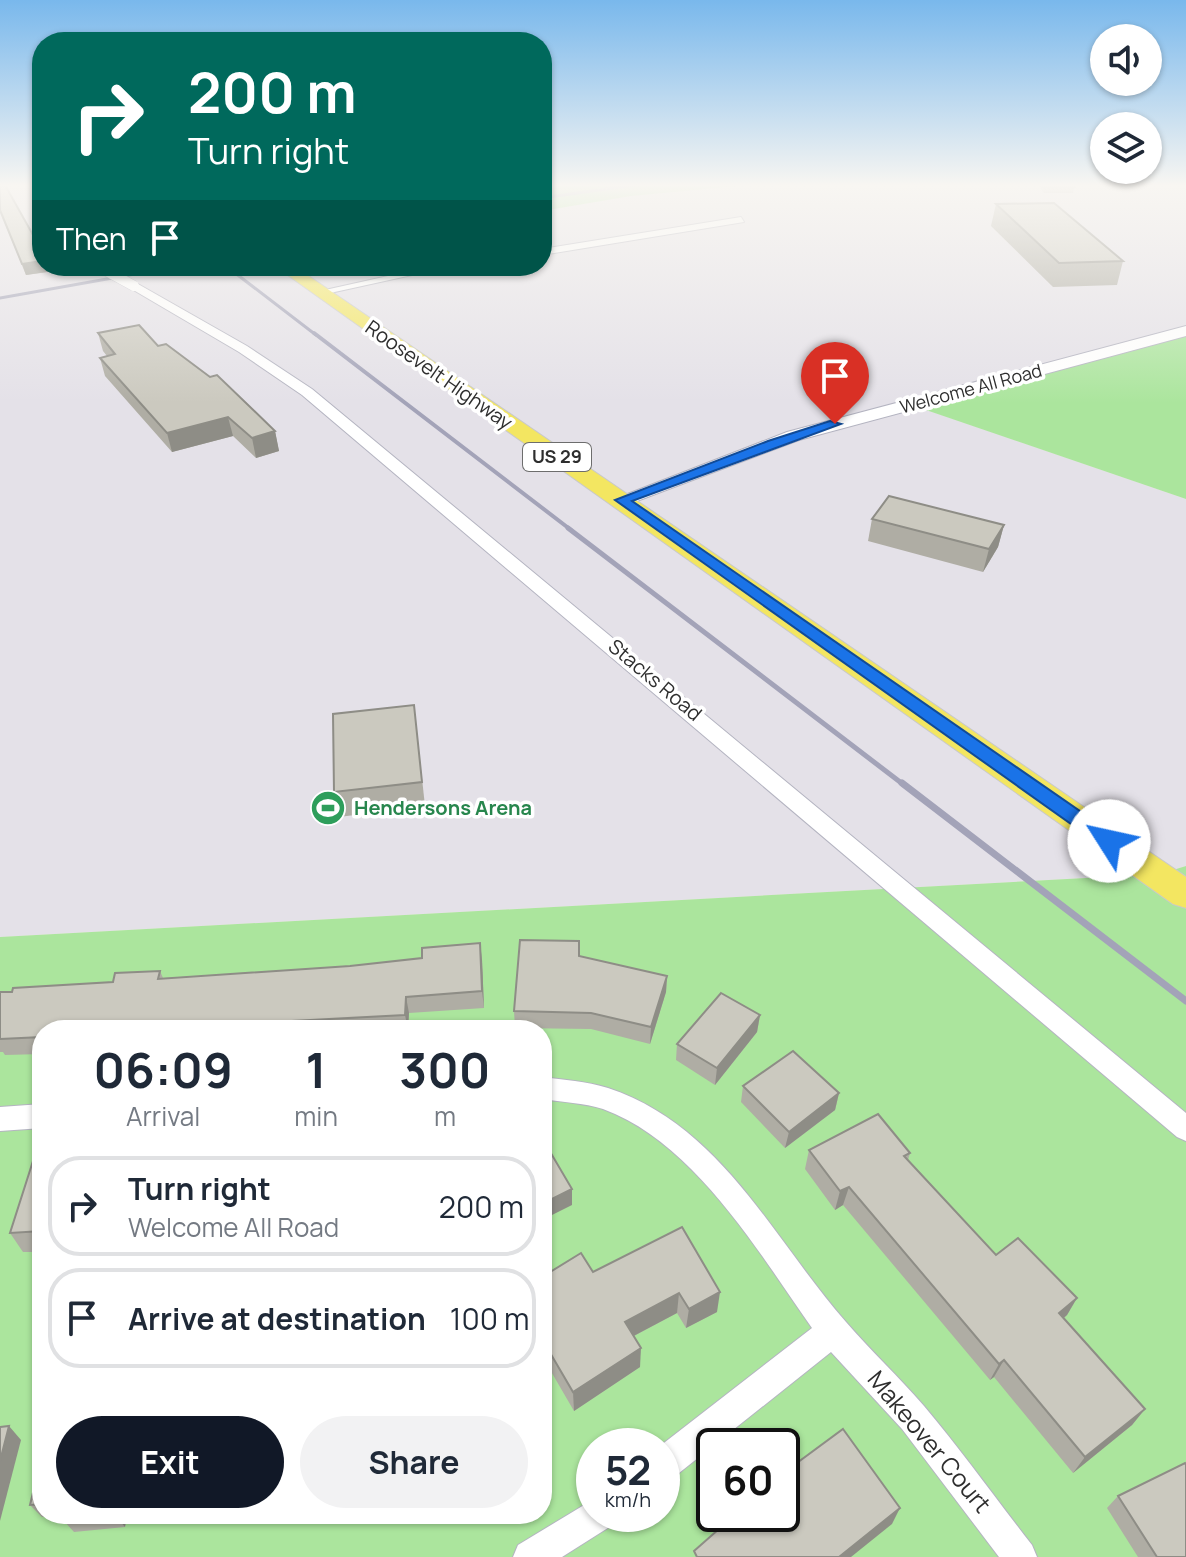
<!DOCTYPE html>
<html lang="en">
<head>
<meta charset="utf-8">
<style>
	body { margin:0; font-family:Manrope,sans-serif; background:#f2f2f3; color:#1f2937; height:100vh; display:flex; flex-direction:column; font-size:30px; white-space:nowrap }
	* { box-sizing:border-box; margin:0 }
	p { font-size:26px; color:#747a83 }
	.icon { flex:none; width:44px; height:44px; fill:none; stroke:currentColor; stroke-width:2; stroke-linecap:round; stroke-linejoin:round }
	.map { position:relative; flex:1; overflow:hidden }
	.drawer { position:absolute; left:32px; top:1020px; width:520px; height:504px; display:flex; flex-direction:column; background:#fff; border-radius:32px; box-shadow:0 2px 6px #0004 }
	.drawer>* { flex:none }
	.guide { position:absolute; left:32px; top:32px; width:520px; height:244px; border-radius:32px; box-shadow:0 2px 6px #0004; background:#00695c; color:#fff; overflow:hidden }
	.controls { position:absolute; left:1090px; top:24px; display:grid; gap:16px }
	.controls a { display:grid; place-items:center; width:72px; height:72px; border-radius:50%; background:#fff; box-shadow:0 2px 6px #0004; font-size:40px }
	.speed { position:absolute; left:576px; top:1428px; display:flex; gap:16px; font-size:40px; font-weight:700; text-align:center }
	.speed>* { display:grid; place-content:center; width:104px; height:104px; border-radius:50%; background:#fff; box-shadow:0 2px 6px #0004; line-height:1 }
	.speed small { font-size:20px; font-weight:400 }
	.speed .limit { border:4px solid #111; border-radius:12px; background:#fff; color:#111 }
	.pin { position:absolute; display:grid; place-items:center; width:68px; height:68px; color:#fff; margin:-82px -34px; border-radius:50% 50% 50% 0; rotate:-45deg; box-shadow:0 0 8px #0007 }
	.pin .icon { rotate:45deg }
	.me { position:absolute; width:88px; margin:-44px; rotate:305deg; stroke-linejoin:round; filter:drop-shadow(0 0 6px #0008) }
	.turn { display:flex; align-items:center; gap:28px; height:168px; padding:0 24px; font-size:36px }
	.turn .icon { width:104px; height:104px; stroke-width:2.5 }
	.turn b { display:block; font-size:56px; line-height:68px }
	.then { display:flex; align-items:center; height:76px; padding:0 24px; background:#0003; gap:16px; font-size:30px }
	.eta { display:flex; justify-content:space-evenly; align-items:center; height:136px; text-align:center }
	.eta b { font-size:48px; font-weight:700; line-height:56px }
	.cta { display:flex; gap:16px; margin-top:auto; padding:16px 24px }
	.cta a { flex:1; height:92px; border-radius:48px; background:#111827; color:#fff; font-size:32px; font-weight:700; line-height:92px; text-align:center }
	.cta a+a { background:#f2f2f3; color:#1f2937 }
	ul { padding:0; list-style:none }
	li { display:flex; align-items:center; gap:24px; height:100px; margin:0 16px 12px; padding:0 8px; border:4px solid #e0e1e3; border-radius:32px }
	li div { flex:1 }
	li b { display:block; font-size:30px }
	li em { font-style:normal }
	.map>svg:first-child { display:block }
	.industrial { fill:#e4e1e8 }
	.green { fill:#abe59d; fill-rule:evenodd }
	.lines { fill:none; stroke-linecap:round; stroke-linejoin:round }
	.minor-casing { stroke:#b4b4c1; stroke-width:2 }
	.tertiary-casing { stroke:#b4b4c1; stroke-width:2 }
	.primary-casing { stroke:#c9c9c9; stroke-width:2 }
	.minor { fill:#fff; fill-rule:evenodd }
	.tertiary { fill:#fff; fill-rule:evenodd }
	.primary { fill:#f3e661; fill-rule:evenodd }
	.rail-far3 { stroke:#a3a3b8; stroke-width:3 }
	.rail-far2 { stroke:#a3a3b8; stroke-width:4 }
	.rail-far1 { stroke:#a3a3b8; stroke-width:5 }
	.rail { stroke:#a3a3b8; stroke-width:7 }
	.minor-bridge-casing { stroke:#b4b4c1; stroke-width:11; stroke-linecap:butt }
	.minor-bridge { stroke:#fff; stroke-width:10 }
	.wall { fill:#afada4 }
	.shaded-wall { fill:#8e8d86 }
	.building { fill:#cbc9bf; stroke:#8e8d86; stroke-width:2 }
	.route { fill:#1a73e8; stroke:#114b97; stroke-width:2 }
	.labels { text-anchor:middle; stroke-width:7; stroke-linejoin:round; paint-order:stroke }
	.far-street-label { font-size:18px; fill:#2e2e2e; stroke:#fff }
	.shield { fill:#fff; stroke:#6d6d6d; stroke-width:2 }
	.shield-label { font-size:18px; font-weight:bold; fill:#2e2e2e }
	.street-label { font-size:20px; fill:#2e2e2e; stroke:#fff }
	.leisure-label { font-size:20px; font-weight:bold; fill:#27864d; stroke:#fff; text-anchor:start }
	.near-street-label { font-size:24px; fill:#2e2e2e; stroke:#fff }
</style>
</head>
<body>
<div class="map">
<svg width="1186" height="1557" viewBox="0 0 1186 1557">
	<rect width="100%" height="100%" fill="#efebe1"/>
	<!-- industrial -->
	<path class="industrial" d="M 0,185 L 42,185 L 42,266 L 542,266 L 542,211 L 631,196 L 748,185 L 1186,185 L 1186,336 L 1109,352 L 927,410 L 1186,499 L 1186,866 L 1160,874 L 0,937 Z"/>
	<!-- green -->
	<g class="green">
		<path d="M 542,185 L 748,185 L 631,196 L 542,211 Z"/>
		<path d="M 1186,336 L 1186,499 L 926,410 L 1109,352 Z"/>
		<path d="M 1186,866 L 1186,1557 L 0,1557 L 0,937 L 1160,874 ZM 42,1030 L 542,1030 L 542,1514 L 42,1514 ZM 594,1446 L 662,1446 L 662,1514 L 594,1514 ZM 714,1446 L 782,1446 L 782,1514 L 714,1514 Z"/>
	</g>
	<g class="lines">
		<!-- minor casing -->
		<g class="minor-casing">
			<g id="minor">
				<path d="M 741,217 L 744,222 L 542,255 L 542,249 Z"/>
				<path d="M 433,266 L 453,266 L 321,295 L 316,292 Z"/>
				<path d="M 130,284 L 138,284 L 247,346 L 312,389 L 1186,1113 L 1186,1141 L 1177,1137 L 302,395 L 239,352 L 130,288 Z"/>
				<path d="M 542,1077 C 564,1080 586,1081 608,1088 C 722,1126 772,1238 846,1322 C 871,1351 899,1377 924,1406 C 962,1451 996,1499 1032,1545 L 1037,1557 L 999,1557 L 902,1429 L 831,1352 L 674,1477 L 662,1481 L 660,1446 L 812,1328 C 759,1253 694,1142 603,1109 C 584,1103 562,1102 542,1099 Z"/>
				<path d="M 42,1104 L 42,1128 L 0,1131 L 0,1107 Z"/>
				<path d="M 594,1499 L 594,1514 L 616,1514 L 611,1526 L 562,1557 L 513,1557 L 518,1545 Z"/>
			</g>
		</g>
		<!-- tertiary casing -->
		<g class="tertiary-casing">
			<path id="tertiary" d="M 1186,326 L 1186,336 L 799,440 L 629,504 L 622,506 L 612,500 L 787,432 Z"/>
		</g>
		<!-- primary casing -->
		<g class="primary-casing">
			<path id="primary" d="M 275,266 L 294,266 L 1186,877 L 1186,908 L 1173,904 Z"/>
		</g>
		<!-- minor -->
		<use href="#minor" class="minor"/>
		<!-- tertiary -->
		<use href="#tertiary" class="tertiary"/>
		<!-- primary -->
		<use href="#primary" class="primary"/>
		<!-- rail-far3 -->
		<g class="rail-far3">
			<path d="M 542,198 L 634,185"/>
			<path d="M 226,266 L 316,335"/>
			<path d="M 0,298 L 180,266"/>
		</g>
		<!-- rail-far2 -->
		<path class="rail-far2" d="M 314,333 L 571,530"/>
		<!-- rail-far1 -->
		<path class="rail-far1" d="M 568,528 L 904,785"/>
		<!-- rail -->
		<path class="rail" d="M 902,783 L 1186,1001"/>
		<!-- minor-bridge casing -->
		<g class="minor-bridge-casing">
			<path id="minor-bridge" d="M 103,269 L 134,286"/>
		</g>
		<!-- minor-bridge -->
		<use href="#minor-bridge" class="minor-bridge"/>
	</g>
	<!-- wall -->
	<g class="wall">
		<path d="M 1039,185 L 1072,185 L 1074,187 L 1073,193 L 1044,193 Z"/>
		<path d="M 0,186 L 33,235 L 54,271 L 26,275 L 0,212 Z"/>
		<path d="M 996,204 L 1123,261 L 1117,285 L 1053,287 L 991,226 Z"/>
		<path d="M 98,333 L 158,346 L 275,431 L 279,451 L 256,458 L 233,436 L 172,452 L 105,376 L 100,358 L 107,356 L 103,351 Z"/>
		<path d="M 872,519 L 1004,525 L 998,547 L 983,572 L 868,541 Z"/>
		<path d="M 414,705 L 425,806 L 339,817 L 334,792 Z"/>
		<path d="M 579,941 L 579,956 L 667,976 L 666,992 L 650,1044 L 591,1029 L 515,1028 L 514,1011 Z"/>
		<path d="M 482,960 L 484,1008 L 409,1013 L 408,1030 L 42,1030 L 42,1054 L 5,1055 L 3,1052 L 0,1052 L 0,992 L 113,982 L 160,971 L 163,978 Z"/>
		<path d="M 760,1015 L 757,1032 L 715,1085 L 676,1060 L 677,1044 Z"/>
		<path d="M 743,1086 L 839,1093 L 835,1110 L 785,1148 L 741,1102 Z"/>
		<path d="M 809,1150 L 910,1153 L 908,1160 L 996,1255 L 1077,1298 L 1067,1315 L 1064,1318 L 1145,1409 L 1132,1425 L 1073,1473 L 994,1377 L 990,1380 L 843,1205 L 835,1210 L 805,1169 Z"/>
		<path d="M 42,1161 L 42,1252 L 23,1252 L 10,1233 Z"/>
		<path d="M 682,1227 L 717,1312 L 686,1328 L 677,1313 L 634,1336 L 640,1367 L 574,1411 L 542,1356 L 542,1277 L 593,1272 Z"/>
		<path d="M 42,1456 L 42,1514 L 127,1514 L 125,1527 L 74,1532 L 63,1520 L 64,1515 L 42,1517 L 30,1505 Z"/>
		<path d="M 1118,1496 L 1186,1557 L 1138,1557 L 1107,1508 Z"/>
		<path d="M 169,1514 L 201,1514 L 171,1517 Z"/>
	</g>
	<!-- shaded-wall -->
	<g class="shaded-wall">
		<path d="M 42,261 L 42,266 L 53,266 L 54,271 L 26,275 L 22,264 Z"/>
		<path d="M 228,417 L 233,436 L 172,452 L 167,433 Z"/>
		<path d="M 275,431 L 279,451 L 256,458 L 252,438 Z"/>
		<path d="M 1004,525 L 998,547 L 983,572 L 989,549 Z"/>
		<path d="M 480,943 L 482,960 L 484,1008 L 482,991 Z"/>
		<path d="M 667,976 L 666,992 L 650,1044 L 651,1027 Z"/>
		<path d="M 406,997 L 409,1013 L 408,1030 L 405,1015 Z"/>
		<path d="M 760,1015 L 757,1032 L 715,1085 L 717,1068 Z"/>
		<path d="M 839,1093 L 835,1110 L 785,1148 L 789,1132 Z"/>
		<path d="M 849,1187 L 843,1205 L 835,1210 L 840,1191 Z"/>
		<path d="M 572,1189 L 572,1205 L 542,1220 L 542,1204 Z"/>
		<path d="M 720,1292 L 717,1312 L 686,1328 L 689,1309 Z"/>
		<path d="M 679,1293 L 677,1313 L 624,1341 L 625,1322 Z"/>
		<path d="M 1077,1298 L 1067,1315 L 1049,1330 L 1059,1313 Z"/>
		<path d="M 641,1348 L 640,1367 L 574,1411 L 573,1392 Z"/>
		<path d="M 1004,1360 L 994,1377 L 990,1380 L 999,1364 Z"/>
		<path d="M 1145,1409 L 1132,1425 L 1073,1473 L 1085,1457 Z"/>
		<path d="M 9,1426 L 21,1440 L 0,1521 L 0,1461 Z"/>
		<path d="M 900,1508 L 892,1524 L 851,1557 L 839,1557 Z"/>
		<path d="M 115,1514 L 127,1514 L 125,1527 L 115,1515 Z"/>
	</g>
	<!-- building -->
	<g class="building">
		<path d="M 2,185 L 5,185 L 33,235 L 39,235 L 42,241 L 42,261 L 22,264 L 0,210 L 0,186 Z"/>
		<path d="M 1044,185 L 1072,185 L 1074,187 L 1045,187 Z"/>
		<path d="M 1054,203 L 1123,261 L 1059,263 L 996,204 Z"/>
		<path d="M 139,325 L 158,346 L 166,344 L 210,377 L 217,375 L 275,431 L 252,438 L 228,417 L 167,433 L 100,358 L 115,354 L 98,333 Z"/>
		<path d="M 889,496 L 1004,525 L 989,549 L 872,519 Z"/>
		<path d="M 414,705 L 422,782 L 334,792 L 333,714 Z"/>
		<path d="M 520,940 L 579,941 L 579,956 L 667,976 L 651,1027 L 591,1013 L 514,1011 Z"/>
		<path d="M 480,943 L 482,991 L 406,997 L 405,1015 L 252,1023 L 253,1021 L 144,1028 L 143,1030 L 42,1030 L 42,1037 L 0,1039 L 0,992 L 12,992 L 13,988 L 113,982 L 115,973 L 160,971 L 158,979 L 350,966 L 422,958 L 422,948 Z"/>
		<path d="M 721,993 L 760,1015 L 717,1068 L 677,1044 Z"/>
		<path d="M 793,1051 L 839,1093 L 789,1132 L 743,1086 Z"/>
		<path d="M 878,1114 L 910,1153 L 904,1156 L 996,1255 L 1018,1238 L 1077,1298 L 1059,1313 L 1145,1409 L 1085,1457 L 1004,1360 L 999,1364 L 849,1187 L 840,1191 L 809,1150 Z"/>
		<path d="M 542,1138 L 572,1189 L 542,1204 Z"/>
		<path d="M 33,1161 L 42,1161 L 42,1231 L 10,1233 Z"/>
		<path d="M 682,1227 L 720,1292 L 689,1309 L 679,1293 L 625,1322 L 641,1348 L 573,1392 L 542,1339 L 542,1277 L 581,1253 L 593,1272 Z"/>
		<path d="M 9,1426 L 0,1461 L 0,1427 Z"/>
		<path d="M 843,1429 L 900,1508 L 839,1557 L 697,1557 L 694,1551 L 736,1514 L 782,1514 L 782,1474 Z"/>
		<path d="M 42,1456 L 42,1504 L 30,1505 Z"/>
		<path d="M 1185,1463 L 1186,1465 L 1186,1557 L 1157,1557 L 1118,1496 Z"/>
		<path d="M 64,1514 L 115,1514 L 63,1520 Z"/>
	</g>
	<!-- sky -->
	<linearGradient id="sky" x2="0" y2="1"><stop stop-color="#79b8ec"/><stop offset="0.46" stop-color="#f8f6f2"/><stop offset="1" stop-color="#f8f6f2" stop-opacity="0"/></linearGradient>
	<rect width="1186" height="403" fill="url(#sky)"/>
	<!-- route -->
	<path class="route" d="M 830,421 L 841,424 L 632,501 L 1116,836 L 1119,841 L 1116,846 L 1102,846 L 615,500 L 768,441 Z"/>
	<!-- icons -->
	<defs>
		<g id="stadium-disc" transform="scale(1.8)"><circle r="9.5" fill="#2e9e5b" stroke="#fff"/><path d="M0-5a6.5 5 0 1 0 0 10a6.5 5 0 1 0 0-10ZM-3.5-1.8h7v3.6h-7Z" fill="#fff"/></g>
	</defs>
	<g fill-rule="evenodd">
		<use href="#stadium-disc" x="328" y="808"/>
	</g>
	<g class="labels">
		<!-- far-street labels -->
		<g class="far-street-label">
			<text transform="translate(971 389) rotate(-15)" y="6">Welcome All Road</text>
		</g>
		<!-- shield labels -->
		<rect class="shield" x="523" y="443" width="68" height="28" rx="6"/>
		<g class="shield-label">
			<text x="557" y="463">US 29</text>
		</g>
		<!-- street labels -->
		<g class="street-label">
			<text transform="translate(439 375) rotate(35)" y="7">Roosevelt Highway</text>
			<text transform="translate(655 680) rotate(40)" y="7">Stacks Road</text>
		</g>
		<!-- leisure labels -->
		<g class="leisure-label">
			<text x="354" y="815">Hendersons Arena</text>
		</g>
		<!-- near-street labels -->
		<g class="near-street-label">
			<text transform="translate(929 1442) rotate(50)" y="8">Makeover Court</text>
		</g>
	</g>
</svg>
<div class="controls">
<a><svg class="icon" aria-label="sound" viewBox="0 0 24 24"><path d="M4 9h4l5-4v14l-5-4H4zM17 9q2 3 0 6"/></svg></a>
<a><svg class="icon" aria-label="layers" viewBox="0 0 24 24"><path d="M12 4l9 5-9 5-9-5zM3 14l9 5 9-5"/></svg></a>
</div>
<div class="speed"><div>52<small>km/h</small></div><div class="limit">60</div></div>
<div class="pin" style="left:835px;top:424px;background:#d93025"><svg class="icon" aria-label="arrive" viewBox="0 0 24 24"><path d="M6 21V4h12l-3 4 3 4H6"/></svg></div>
<svg class="me" style="left:1109px;top:841px" viewBox="-20 -20 40 40"><circle r="19" fill="#fff"/><path d="M0-13L10 11 0 6-10 11z" fill="#1a73e8"/></svg>
<div class="guide">
<div class="turn"><svg class="icon" aria-label="right" viewBox="0 0 24 24"><path d="M7 20v-9h11M14 6l5 5-5 5"/></svg><div><b>200 m</b>Turn right</div></div>
<div class="then">Then<svg class="icon" aria-label="arrive" viewBox="0 0 24 24"><path d="M6 21V4h12l-3 4 3 4H6"/></svg></div>
</div>
<section class="drawer">
<div class="eta">
<div><b>06:09</b><p>Arrival</p></div>
<div><b>1</b><p>min</p></div>
<div><b>300</b><p>m</p></div>
</div>
<ul>
<li><svg class="icon" aria-label="right" viewBox="0 0 24 24"><path d="M7 20v-9h11M14 6l5 5-5 5"/></svg><div><b>Turn right</b><p>Welcome All Road</p></div><em>200 m</em></li>
<li><svg class="icon" aria-label="arrive" viewBox="0 0 24 24"><path d="M6 21V4h12l-3 4 3 4H6"/></svg><div><b>Arrive at destination</b></div><em>100 m</em></li>
</ul>
<div class="cta"><a>Exit</a><a>Share</a></div>
</section>
</div>
</body>
</html>
